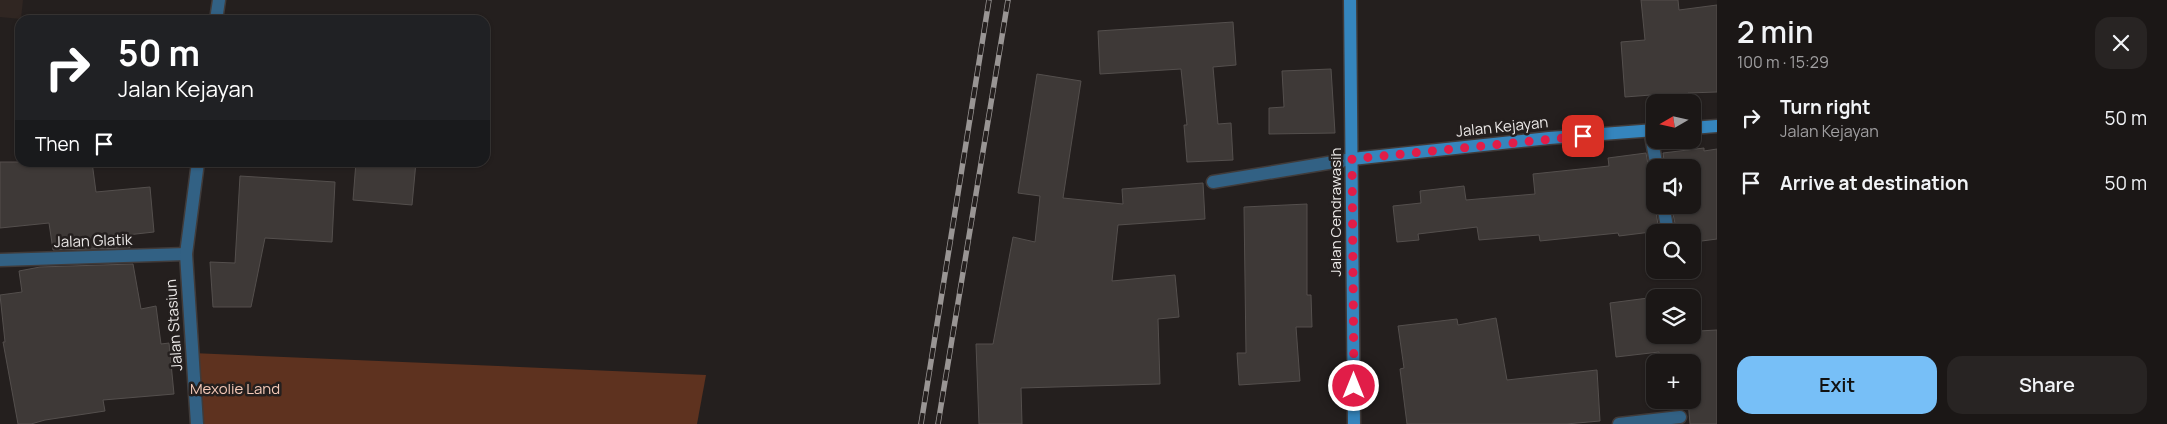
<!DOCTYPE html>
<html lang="en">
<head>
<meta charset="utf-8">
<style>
	body { margin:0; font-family:Manrope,sans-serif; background:#282423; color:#f1f3f6; height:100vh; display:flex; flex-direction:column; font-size:19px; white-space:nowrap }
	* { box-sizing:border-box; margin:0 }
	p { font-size:16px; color:#a09fa1 }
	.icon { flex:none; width:28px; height:28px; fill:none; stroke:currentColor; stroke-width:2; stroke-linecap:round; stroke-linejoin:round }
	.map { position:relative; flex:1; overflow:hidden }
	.drawer { display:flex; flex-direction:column; background:#1b1716; width:450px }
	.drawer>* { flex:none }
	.top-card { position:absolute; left:15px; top:15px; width:475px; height:152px; border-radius:15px; box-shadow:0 1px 4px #0004,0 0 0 1px #393635; background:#202124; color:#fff; overflow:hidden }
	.needle { width:32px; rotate:261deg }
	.controls { position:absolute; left:1646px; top:94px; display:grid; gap:10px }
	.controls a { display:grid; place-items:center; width:55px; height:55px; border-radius:10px; background:#1b1716; box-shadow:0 1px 4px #0004,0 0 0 1px #393635; font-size:25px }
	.pin { position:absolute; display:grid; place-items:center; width:42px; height:42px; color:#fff; margin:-21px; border-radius:10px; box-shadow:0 2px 8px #0006 }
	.me { position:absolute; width:55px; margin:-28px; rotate:0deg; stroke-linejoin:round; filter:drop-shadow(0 0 4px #0008) }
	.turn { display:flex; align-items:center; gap:18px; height:105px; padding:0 20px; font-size:22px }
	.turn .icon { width:65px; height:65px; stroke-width:2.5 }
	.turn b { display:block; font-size:35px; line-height:42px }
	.then { display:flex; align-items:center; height:48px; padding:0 20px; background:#0003; gap:10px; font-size:19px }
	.round { display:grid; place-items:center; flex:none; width:52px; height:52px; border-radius:15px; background:#282423 }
	.overview { display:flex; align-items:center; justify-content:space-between; height:85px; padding:0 20px }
	h1 { font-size:30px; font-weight:600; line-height:38px }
	.action { display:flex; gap:10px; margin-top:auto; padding:10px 20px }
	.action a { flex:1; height:58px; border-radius:15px; background:#77bff7; color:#111; font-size:20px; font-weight:600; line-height:58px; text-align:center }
	.action a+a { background:#282423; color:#f1f3f6 }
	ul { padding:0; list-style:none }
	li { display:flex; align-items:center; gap:15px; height:65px; padding:0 20px }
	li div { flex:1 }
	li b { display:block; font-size:19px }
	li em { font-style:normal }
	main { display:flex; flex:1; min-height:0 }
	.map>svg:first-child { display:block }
	.built { fill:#302622 }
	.green { fill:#5e321f }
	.building { fill:#3e3937; stroke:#544f4d; fill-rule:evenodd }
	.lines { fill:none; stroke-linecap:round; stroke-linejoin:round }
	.minor-casing { stroke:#403b3a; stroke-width:15 }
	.secondary-casing { stroke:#403b3a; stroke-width:15 }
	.minor { stroke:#326184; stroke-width:12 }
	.secondary { stroke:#3585bd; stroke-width:12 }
	.rail-casing { stroke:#999594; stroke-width:5.5 }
	.rail { stroke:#241f1e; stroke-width:4; stroke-dasharray:11; stroke-linecap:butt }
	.route { stroke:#e11d48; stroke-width:9; stroke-dasharray:0 16.2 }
	.labels { text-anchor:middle; stroke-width:5; stroke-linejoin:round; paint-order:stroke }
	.street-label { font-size:15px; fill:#ebe8e7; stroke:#241f1e }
	.park-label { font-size:15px; fill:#f6cab8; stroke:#241f1e }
</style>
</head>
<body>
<main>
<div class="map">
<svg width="1717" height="424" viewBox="0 0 1717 424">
	<rect width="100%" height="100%" fill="#241f1e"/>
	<!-- built -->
	<path class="built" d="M 0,0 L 23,0 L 21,19 L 0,17 Z"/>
	<!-- green -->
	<path class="green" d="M 192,353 L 706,375 L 697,424 L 198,424 Z"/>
	<!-- building -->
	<g class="building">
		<path d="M 1641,0 L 1678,0 L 1679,10 L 1717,5 L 1717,92 L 1688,93 L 1689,97 L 1665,100 L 1664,94 L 1625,97 L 1621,42 L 1645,40 Z"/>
		<path d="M 1233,22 L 1236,65 L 1213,67 L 1218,124 L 1231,123 L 1233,160 L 1187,162 L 1184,125 L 1187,125 L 1181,69 L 1100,74 L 1098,31 Z"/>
		<path d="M 1331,69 L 1335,133 L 1269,134 L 1269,108 L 1284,107 L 1282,71 Z"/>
		<path d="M 1037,74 L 1081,81 L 1063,198 L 1123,204 L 1122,189 L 1203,183 L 1205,219 L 1118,225 L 1112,281 L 1175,275 L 1179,317 L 1158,319 L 1160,384 L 1021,388 L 1022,424 L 979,424 L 976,344 L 993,344 L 1013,237 L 1035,242 L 1040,196 L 1018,193 Z"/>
		<path d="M 1704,148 L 1704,151 L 1717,149 L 1717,239 L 1694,242 L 1692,226 L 1676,228 L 1671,205 L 1692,205 L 1692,168 L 1665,168 L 1663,153 Z"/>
		<path d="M 1646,153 L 1649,170 L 1655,176 L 1655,206 L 1659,231 L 1619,236 L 1618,233 L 1540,241 L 1539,235 L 1479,240 L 1477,227 L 1418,234 L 1419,240 L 1397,242 L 1393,206 L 1421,203 L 1420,191 L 1464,186 L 1466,200 L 1535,194 L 1533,174 L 1609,166 L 1608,158 Z"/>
		<path d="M 0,162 L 92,162 L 96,192 L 150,187 L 154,232 L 127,235 L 130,248 L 53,250 L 49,223 L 0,228 Z"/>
		<path d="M 356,162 L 416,162 L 412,205 L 353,200 Z"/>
		<path d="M 240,176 L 335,182 L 332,242 L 265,238 L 251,307 L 213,307 L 210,262 L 235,263 Z"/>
		<path d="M 1307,204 L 1307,295 L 1311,295 L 1312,327 L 1296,327 L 1300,381 L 1239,385 L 1237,353 L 1246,353 L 1244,207 Z"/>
		<path d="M 133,264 L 141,309 L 156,306 L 161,344 L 169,343 L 174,394 L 103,400 L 105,411 L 45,420 L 31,424 L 18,424 L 3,342 L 5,342 L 0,295 L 22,292 L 19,271 L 40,267 Z"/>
		<path d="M 1694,292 L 1699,331 L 1717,330 L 1717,424 L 1690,424 L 1688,400 L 1692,400 L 1692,362 L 1684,362 L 1684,358 L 1660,361 L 1659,352 L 1616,357 L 1610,303 ZM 1655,298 L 1692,298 L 1692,335 L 1655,335 Z"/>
		<path d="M 1496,318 L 1507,380 L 1597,370 L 1600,421 L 1566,424 L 1407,424 L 1400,369 L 1404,368 L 1398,326 L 1457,319 L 1458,325 Z"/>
	</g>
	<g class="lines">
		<!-- minor casing -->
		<g class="minor-casing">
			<g id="minor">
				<path d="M 216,20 L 219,0"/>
				<path d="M 1650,130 L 1657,168"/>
				<path d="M 1213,182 L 1352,159"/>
				<path d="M 1663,205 L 1668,232"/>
				<path d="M 0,260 L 186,254"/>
				<path d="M 197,424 L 186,254 L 198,162"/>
				<path d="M 1619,424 L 1680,417"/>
			</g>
		</g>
		<!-- secondary casing -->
		<g class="secondary-casing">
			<g id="secondary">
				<path d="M 1350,0 L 1354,424"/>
				<path d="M 1692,128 L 1717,126"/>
				<path d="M 1352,159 L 1549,138 L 1655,130"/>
			</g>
		</g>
		<!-- minor -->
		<use href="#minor" class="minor"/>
		<!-- secondary -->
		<use href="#secondary" class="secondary"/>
		<!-- rail casing -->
		<g class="rail-casing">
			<g id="rail">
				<path d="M 921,424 L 989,0"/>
				<path d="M 938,424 L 1008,0"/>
			</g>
		</g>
		<!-- rail -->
		<use href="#rail" class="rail"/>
	</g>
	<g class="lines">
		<!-- route -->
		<path class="route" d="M 1354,386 L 1352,159 L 1583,136"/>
	</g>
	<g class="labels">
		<!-- street labels -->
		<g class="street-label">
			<text transform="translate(1502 127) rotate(-6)" y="5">Jalan Kejayan</text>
			<text transform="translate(1336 212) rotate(-90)" y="5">Jalan Cendrawasih</text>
			<text transform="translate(93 241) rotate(-2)" y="5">Jalan Glatik</text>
			<text transform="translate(174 325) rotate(-94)" y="5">Jalan Stasiun</text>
		</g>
		<!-- park labels -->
		<g class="park-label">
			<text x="235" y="394">Mexolie Land</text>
		</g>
	</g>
</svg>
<div class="controls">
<a><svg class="needle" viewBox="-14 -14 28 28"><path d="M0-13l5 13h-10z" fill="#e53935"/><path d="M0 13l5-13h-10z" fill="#a09fa1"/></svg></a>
<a><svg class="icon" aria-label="sound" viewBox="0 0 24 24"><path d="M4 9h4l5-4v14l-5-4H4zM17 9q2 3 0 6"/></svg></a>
<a><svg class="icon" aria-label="search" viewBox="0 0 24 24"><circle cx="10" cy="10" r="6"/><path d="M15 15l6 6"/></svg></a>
<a><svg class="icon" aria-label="layers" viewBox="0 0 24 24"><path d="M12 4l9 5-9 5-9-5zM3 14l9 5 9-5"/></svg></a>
<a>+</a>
</div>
<div class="pin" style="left:1583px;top:136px;background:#d93025"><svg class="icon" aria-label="arrive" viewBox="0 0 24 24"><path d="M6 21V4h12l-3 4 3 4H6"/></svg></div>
<svg class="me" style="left:1354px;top:386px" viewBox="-20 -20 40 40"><circle r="17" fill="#e11d48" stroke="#fff" stroke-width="3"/><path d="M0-11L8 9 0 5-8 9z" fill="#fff"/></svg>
<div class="top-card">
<div class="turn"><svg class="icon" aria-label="right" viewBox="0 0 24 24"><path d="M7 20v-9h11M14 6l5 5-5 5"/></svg><div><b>50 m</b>Jalan Kejayan</div></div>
<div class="then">Then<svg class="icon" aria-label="arrive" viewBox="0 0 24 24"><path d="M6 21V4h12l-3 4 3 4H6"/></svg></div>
</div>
</div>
<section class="drawer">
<div class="overview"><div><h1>2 min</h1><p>100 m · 15:29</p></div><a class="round"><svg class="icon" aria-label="close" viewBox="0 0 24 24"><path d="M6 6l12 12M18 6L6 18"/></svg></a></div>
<ul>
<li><svg class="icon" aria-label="right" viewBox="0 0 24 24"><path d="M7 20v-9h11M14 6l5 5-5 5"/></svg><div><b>Turn right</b><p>Jalan Kejayan</p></div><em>50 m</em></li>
<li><svg class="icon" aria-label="arrive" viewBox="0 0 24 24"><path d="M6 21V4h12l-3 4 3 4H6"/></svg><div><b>Arrive at destination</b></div><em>50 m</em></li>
</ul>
<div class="action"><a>Exit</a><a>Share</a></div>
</section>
</main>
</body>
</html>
